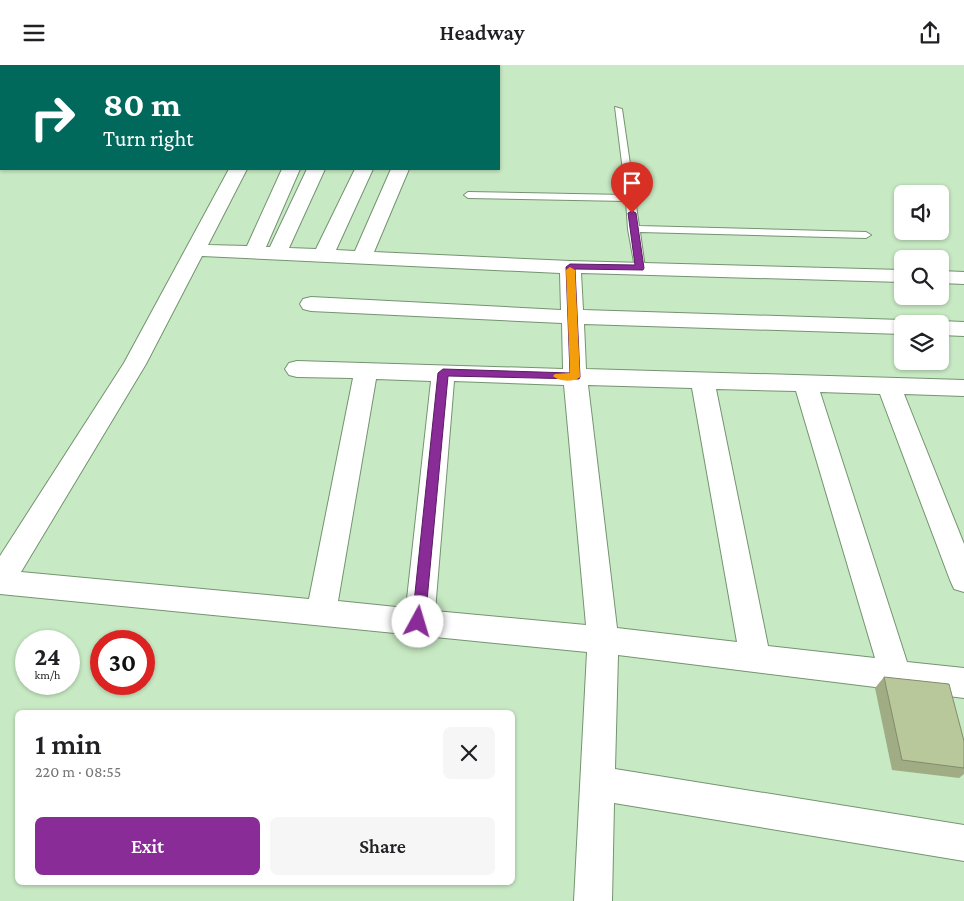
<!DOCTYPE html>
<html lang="en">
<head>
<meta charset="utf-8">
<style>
	body { margin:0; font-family:"Crimson Pro",serif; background:#f6f6f6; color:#202124; height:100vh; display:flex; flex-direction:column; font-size:19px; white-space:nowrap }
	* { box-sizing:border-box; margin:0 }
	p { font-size:16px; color:#757577 }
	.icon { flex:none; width:28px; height:28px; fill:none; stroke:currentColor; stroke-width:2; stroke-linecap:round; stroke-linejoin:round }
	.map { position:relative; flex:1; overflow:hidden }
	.details { position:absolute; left:15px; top:645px; width:500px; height:175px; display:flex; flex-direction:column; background:#fff; border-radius:8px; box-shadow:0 1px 4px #0004 }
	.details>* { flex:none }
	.hud { position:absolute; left:0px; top:0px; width:500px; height:105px; box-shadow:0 1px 4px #0004; background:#00695c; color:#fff; overflow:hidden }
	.fabs { position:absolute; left:894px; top:120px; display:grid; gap:10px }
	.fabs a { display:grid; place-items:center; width:55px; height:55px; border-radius:8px; background:#fff; box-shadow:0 1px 4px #0004; font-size:25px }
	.speed { position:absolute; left:15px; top:565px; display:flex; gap:10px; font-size:25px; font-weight:700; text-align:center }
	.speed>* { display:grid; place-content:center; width:65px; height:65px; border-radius:50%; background:#fff; box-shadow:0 1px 4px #0004; line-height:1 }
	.speed small { font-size:12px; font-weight:400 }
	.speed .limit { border:8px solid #d22; background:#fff; color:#111 }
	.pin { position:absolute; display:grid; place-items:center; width:42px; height:42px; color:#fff; margin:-51px -21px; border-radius:50% 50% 50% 0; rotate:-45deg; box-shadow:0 0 5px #0007 }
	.pin .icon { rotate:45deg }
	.me { position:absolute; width:55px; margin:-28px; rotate:6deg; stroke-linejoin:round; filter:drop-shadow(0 0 4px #0008) }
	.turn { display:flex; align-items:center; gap:18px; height:105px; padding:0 20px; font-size:22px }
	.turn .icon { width:65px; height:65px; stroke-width:2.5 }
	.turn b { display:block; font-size:35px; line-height:42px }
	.round { display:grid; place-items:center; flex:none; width:52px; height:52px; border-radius:8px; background:#f6f6f6 }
	.overview { display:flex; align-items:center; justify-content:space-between; height:85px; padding:0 20px }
	h1 { font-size:30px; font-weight:600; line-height:38px }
	.cta { display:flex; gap:10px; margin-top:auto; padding:10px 20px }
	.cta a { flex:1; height:58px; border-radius:8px; background:#892c97; color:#fff; font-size:20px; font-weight:600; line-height:58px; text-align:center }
	.cta a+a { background:#f6f6f6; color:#202124 }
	header { display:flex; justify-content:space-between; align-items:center; height:65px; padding:0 20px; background:#fff; font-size:22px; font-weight:600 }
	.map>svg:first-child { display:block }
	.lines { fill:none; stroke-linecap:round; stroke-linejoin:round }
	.lane-casing { stroke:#749470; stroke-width:2 }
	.street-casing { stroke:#749470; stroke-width:2 }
	.lane { fill:#fff; fill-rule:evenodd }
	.street { fill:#fff; fill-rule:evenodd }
	.wall { fill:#9fac84 }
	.shaded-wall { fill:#828c6c }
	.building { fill:#b9c89a; stroke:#828c6c }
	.route { fill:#892c97; stroke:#591d62 }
	.slow { fill:#f59e0b }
</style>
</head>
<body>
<header><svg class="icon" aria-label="menu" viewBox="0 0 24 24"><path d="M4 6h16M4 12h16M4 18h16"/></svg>Headway<svg class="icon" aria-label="share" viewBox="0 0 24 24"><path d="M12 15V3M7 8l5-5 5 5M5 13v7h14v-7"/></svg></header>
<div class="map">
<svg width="964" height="836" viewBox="0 0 964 836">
	<rect width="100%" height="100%" fill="#c7e9c3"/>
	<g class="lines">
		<!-- lane casing -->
		<g class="lane-casing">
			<path id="lane" d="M 615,42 L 622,44 L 639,161 L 866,167 L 871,170 L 866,173 L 640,167 L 645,203 L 640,206 L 635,203 L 628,164 L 626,136 L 468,133 L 464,130 L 468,127 L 626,130 Z"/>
		</g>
		<!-- street casing -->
		<g class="street-casing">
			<g id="street">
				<rect x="402" y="0" width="14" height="1"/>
				<rect x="439" y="0" width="14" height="1"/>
				<path d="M 229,104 L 247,104 L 208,180 L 247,181 L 282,104 L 300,104 L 266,182 L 270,182 L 307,104 L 325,104 L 289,183 L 316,184 L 355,104 L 373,104 L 336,185 L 355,186 L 391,104 L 409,104 L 374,187 L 570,196 L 902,205 L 902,217 L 581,208 L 583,245 L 902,255 L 911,259 L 902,259 L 902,269 L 584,259 L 586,304 L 964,315 L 964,331 L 904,329 L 964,479 L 964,527 L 954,524 L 950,515 L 880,329 L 820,327 L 907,597 L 964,603 L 964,633 L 618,590 L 615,704 L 964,760 L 964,796 L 614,738 L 612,836 L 574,836 L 587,587 L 0,529 L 0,491 L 124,298 ZM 202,191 L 560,208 L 561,245 L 311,232 L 303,234 L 300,239 L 303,244 L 311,246 L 562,258 L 563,304 L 297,296 L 289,298 L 285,304 L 289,310 L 297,312 L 353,313 L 309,534 L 21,507 L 146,299 ZM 376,314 L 431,316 L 406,543 L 338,536 ZM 454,316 L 564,320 L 586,560 L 435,546 ZM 588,320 L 692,323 L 737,577 L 617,563 ZM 716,324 L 796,326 L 875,593 L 768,581 Z"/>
				<path d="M 940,206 L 964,207 L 964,219 L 940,218 Z"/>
				<path d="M 940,256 L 964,257 L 964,271 L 940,270 L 940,259 L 932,259 Z"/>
			</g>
		</g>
		<!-- lane -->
		<use href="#lane" class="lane"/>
		<!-- street -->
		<use href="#street" class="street"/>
	</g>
	<!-- wall -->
	<path class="wall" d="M 884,612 L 964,676 L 964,709 L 959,713 L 892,705 L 875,623 Z"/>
	<!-- shaded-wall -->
	<path class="shaded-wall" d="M 83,0 L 93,0 L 92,1 L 82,1 Z"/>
	<!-- building -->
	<g class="building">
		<path d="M 33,0 L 83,0 L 82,1 L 32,1 Z"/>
		<path d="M 884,612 L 949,619 L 964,676 L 964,703 L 902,695 Z"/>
	</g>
	<!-- route -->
	<path class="route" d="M 632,146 L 636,148 L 644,203 L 643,205 L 575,204 L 580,312 L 579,314 L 448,311 L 425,557 L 423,561 L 418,563 L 414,561 L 412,557 L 438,308 L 443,304 L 570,308 L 566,202 L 570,199 L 635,200 L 628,148 Z"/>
	<!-- slow -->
	<path class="slow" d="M 570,202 L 575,205 L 580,312 C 575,317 559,317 553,311 L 555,309 L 570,308 L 566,205 Z"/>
</svg>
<div class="fabs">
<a><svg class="icon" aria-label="sound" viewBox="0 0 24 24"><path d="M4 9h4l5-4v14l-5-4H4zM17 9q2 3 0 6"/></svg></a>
<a><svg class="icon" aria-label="search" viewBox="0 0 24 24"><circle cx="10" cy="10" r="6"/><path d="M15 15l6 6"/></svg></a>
<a><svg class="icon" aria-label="layers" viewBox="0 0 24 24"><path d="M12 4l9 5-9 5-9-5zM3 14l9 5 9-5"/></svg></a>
</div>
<div class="speed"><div>24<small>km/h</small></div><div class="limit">30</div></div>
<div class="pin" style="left:632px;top:148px;background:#d93025"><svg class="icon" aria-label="arrive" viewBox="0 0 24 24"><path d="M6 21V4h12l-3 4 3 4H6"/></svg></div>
<svg class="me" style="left:418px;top:557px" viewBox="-20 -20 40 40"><circle r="19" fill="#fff"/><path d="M0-13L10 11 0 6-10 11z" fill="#892c97"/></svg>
<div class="hud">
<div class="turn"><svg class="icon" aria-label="right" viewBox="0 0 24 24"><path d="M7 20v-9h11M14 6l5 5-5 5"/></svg><div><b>80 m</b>Turn right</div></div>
</div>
<section class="details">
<div class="overview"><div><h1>1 min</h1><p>220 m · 08:55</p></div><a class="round"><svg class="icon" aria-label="close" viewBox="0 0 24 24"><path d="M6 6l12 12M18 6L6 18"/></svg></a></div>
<div class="cta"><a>Exit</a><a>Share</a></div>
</section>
</div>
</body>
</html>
